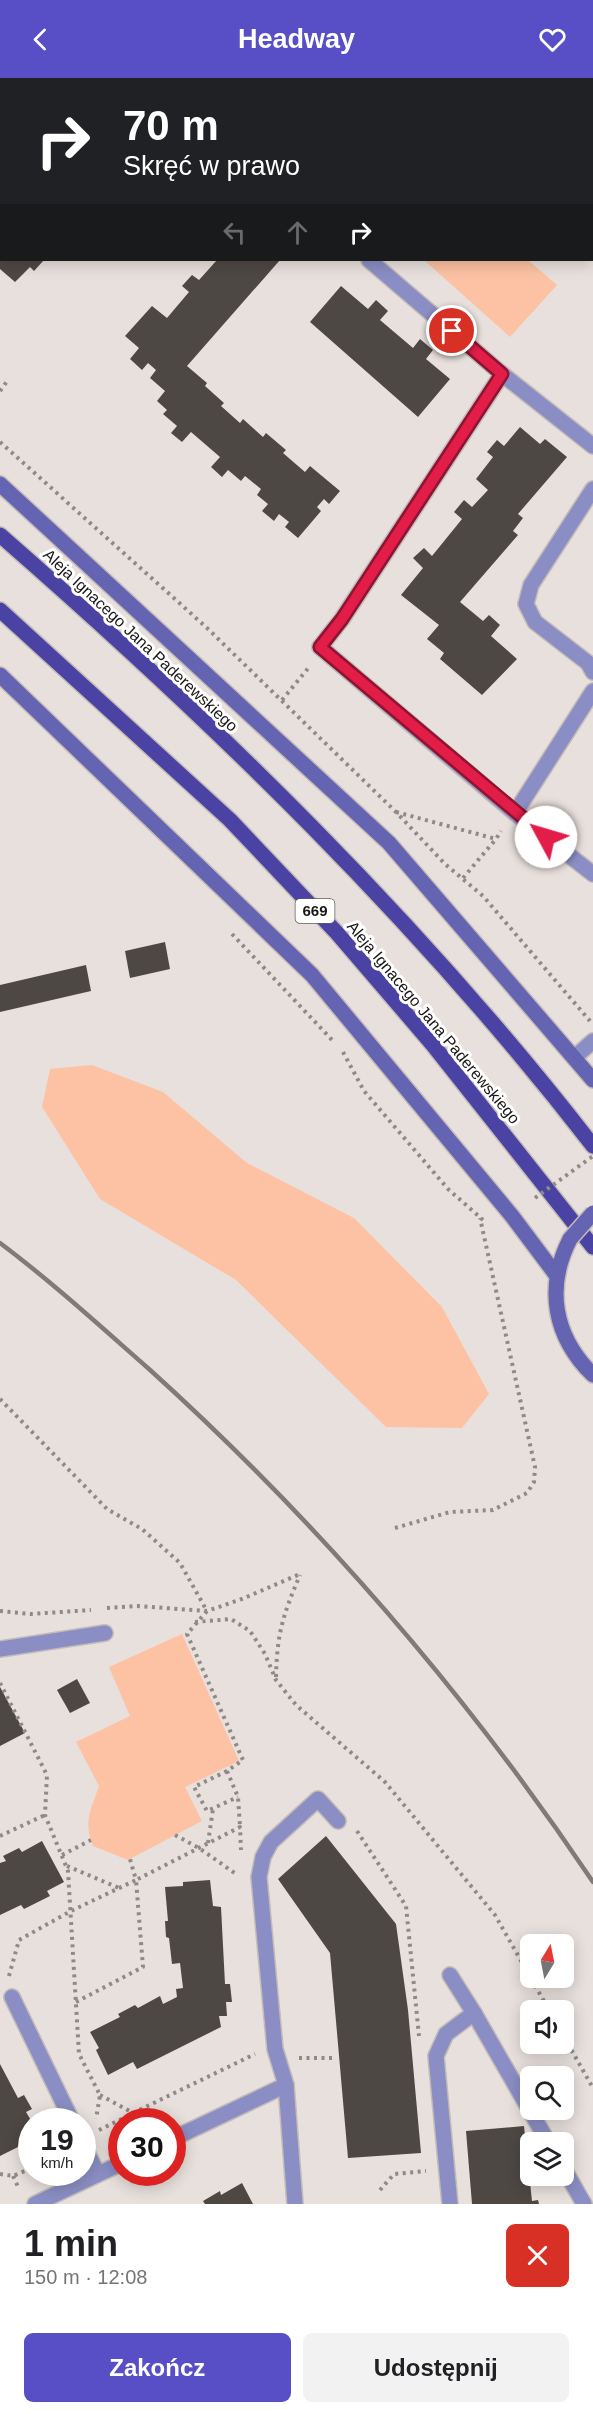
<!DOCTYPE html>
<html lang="pl">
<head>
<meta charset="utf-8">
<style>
	body { margin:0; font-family:Arial,sans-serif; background:#f2f2f2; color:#202124; height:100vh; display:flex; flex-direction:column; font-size:22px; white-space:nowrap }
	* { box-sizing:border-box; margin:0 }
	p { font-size:20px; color:#757577 }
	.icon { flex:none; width:33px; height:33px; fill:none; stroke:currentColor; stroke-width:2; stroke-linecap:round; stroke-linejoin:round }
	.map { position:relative; height:2126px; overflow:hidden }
	.drawer { display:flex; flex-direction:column; background:#fff; flex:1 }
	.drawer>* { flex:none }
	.top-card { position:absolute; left:0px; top:0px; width:594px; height:183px; box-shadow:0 3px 15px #0003; background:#202124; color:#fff; overflow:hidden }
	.needle { width:39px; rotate:10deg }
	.fabs { position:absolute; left:520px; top:1856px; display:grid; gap:12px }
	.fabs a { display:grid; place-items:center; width:54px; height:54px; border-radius:9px; background:#fff; box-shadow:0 3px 15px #0003; font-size:30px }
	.speed { position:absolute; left:18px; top:2030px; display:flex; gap:12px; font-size:30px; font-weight:700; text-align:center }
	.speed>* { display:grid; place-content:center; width:78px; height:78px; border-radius:50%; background:#fff; box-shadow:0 3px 15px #0003; line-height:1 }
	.speed small { font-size:15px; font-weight:400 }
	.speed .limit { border:9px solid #d22; background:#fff; color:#111 }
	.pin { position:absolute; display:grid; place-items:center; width:51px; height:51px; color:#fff; margin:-26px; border:3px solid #fff; border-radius:50%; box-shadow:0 2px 6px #0007 }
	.me { position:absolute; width:66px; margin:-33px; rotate:309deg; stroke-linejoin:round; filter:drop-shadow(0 0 4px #0008) }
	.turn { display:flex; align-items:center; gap:21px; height:126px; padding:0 24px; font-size:27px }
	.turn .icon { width:78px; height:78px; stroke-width:2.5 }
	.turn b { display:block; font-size:42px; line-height:51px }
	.lanes { display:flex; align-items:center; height:57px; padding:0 24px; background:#0003; justify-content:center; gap:30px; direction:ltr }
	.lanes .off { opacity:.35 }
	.round { display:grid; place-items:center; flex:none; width:63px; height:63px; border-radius:9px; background:#f2f2f2 }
	.head { display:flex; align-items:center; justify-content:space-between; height:102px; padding:0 24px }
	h1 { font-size:36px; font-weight:600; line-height:45px }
	.cta { display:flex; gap:12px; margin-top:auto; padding:12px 24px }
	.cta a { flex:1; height:69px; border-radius:9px; background:#584fc7; color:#fff; font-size:24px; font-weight:600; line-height:69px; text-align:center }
	.cta a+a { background:#f2f2f2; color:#202124 }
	header { display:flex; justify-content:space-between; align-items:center; height:78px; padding:0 24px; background:#584fc7; color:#fff; font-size:27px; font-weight:600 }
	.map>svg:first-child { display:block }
	.green { fill:#fcc2a3 }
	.building { fill:#4e4845 }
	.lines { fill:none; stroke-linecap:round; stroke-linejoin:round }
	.lane-casing { stroke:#c3bcb8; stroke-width:18 }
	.street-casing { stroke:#c3bcb8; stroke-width:18 }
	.secondary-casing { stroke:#c3bcb8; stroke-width:18 }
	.primary-casing { stroke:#c3bcb8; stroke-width:18 }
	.path { stroke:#908a87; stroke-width:4; stroke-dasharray:3 4.5; stroke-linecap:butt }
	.lane { stroke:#8b8ec4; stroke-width:15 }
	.street { stroke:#8b8ec4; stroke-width:15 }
	.secondary { stroke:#6464b2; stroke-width:15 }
	.primary { stroke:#4a43a3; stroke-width:15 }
	.rail { stroke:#807a78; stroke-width:4.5 }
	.secondary-bridge-casing { stroke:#c3bcb8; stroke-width:18; stroke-linecap:butt }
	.path-bridge { stroke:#908a87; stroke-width:4; stroke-dasharray:3 4.5; stroke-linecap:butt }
	.secondary-bridge { stroke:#6464b2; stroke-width:15 }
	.route-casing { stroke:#92132f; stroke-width:15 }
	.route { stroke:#e11d48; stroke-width:10 }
	.labels { text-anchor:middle; stroke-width:6; stroke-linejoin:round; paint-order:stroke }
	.shield { fill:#fff; stroke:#5f5d5c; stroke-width:1.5 }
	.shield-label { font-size:15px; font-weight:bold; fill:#1a1716 }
	.street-label { font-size:16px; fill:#1a1716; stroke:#fff }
</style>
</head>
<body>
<header><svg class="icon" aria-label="back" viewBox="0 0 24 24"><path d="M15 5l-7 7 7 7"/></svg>Headway<svg class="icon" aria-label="heart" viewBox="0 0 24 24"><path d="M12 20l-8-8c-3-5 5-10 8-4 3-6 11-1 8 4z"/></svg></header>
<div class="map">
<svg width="593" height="2126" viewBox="0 0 593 2126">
	<rect width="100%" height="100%" fill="#e8e0dc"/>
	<!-- green -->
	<g class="green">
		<path d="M 424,182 L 528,182 L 557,207 L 510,259 Z"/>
		<path d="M 92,987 L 163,1014 L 247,1085 L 354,1140 L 442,1229 L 489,1316 L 462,1350 L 386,1349 L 236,1202 L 100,1121 L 42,1029 L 50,991 Z"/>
		<path d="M 182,1556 L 239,1683 L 185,1709 L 202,1743 L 128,1782 L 93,1768 C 83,1743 91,1732 99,1708 L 76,1664 L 130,1638 L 109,1589 Z"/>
	</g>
	<!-- building -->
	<g class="building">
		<path d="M 0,182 L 44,182 L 34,193 L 30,189 L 15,204 L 0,191 Z"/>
		<path d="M 217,182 L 280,182 L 187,288 L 207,305 L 205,308 L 224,325 L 221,328 L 240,345 L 243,341 L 263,359 L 266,355 L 286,372 L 283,375 L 305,394 L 310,388 L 340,413 L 329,426 L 324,421 L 317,429 L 321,433 L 298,460 L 285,449 L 289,444 L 279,436 L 274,443 L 262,433 L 268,426 L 257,417 L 261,411 L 245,398 L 241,403 L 228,392 L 222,399 L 211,389 L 220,379 L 191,354 L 182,364 L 171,355 L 177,348 L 163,336 L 167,332 L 157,323 L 165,313 L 150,300 L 156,292 L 148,285 L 142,292 L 130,281 L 139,270 L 125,258 L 152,228 L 167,240 L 189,214 L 182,208 L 192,197 L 199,202 Z"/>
		<path d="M 341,208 L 368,231 L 376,222 L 388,233 L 380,242 L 413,270 L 420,261 L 433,272 L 426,281 L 450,301 L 418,339 L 310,244 Z"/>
		<path d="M 520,349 L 540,366 L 545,361 L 567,379 L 518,436 L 523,440 L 513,453 L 518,457 L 460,524 L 483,543 L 489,537 L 500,547 L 491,558 L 517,581 L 482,617 L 440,581 L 444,575 L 427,561 L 439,547 L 401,517 L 423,490 L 413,480 L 424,470 L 432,478 L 462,441 L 454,434 L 464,422 L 472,429 L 488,412 L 476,401 L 493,379 L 487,374 L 497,362 L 504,368 Z"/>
		<path d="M 165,864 L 170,891 L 130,900 L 125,873 Z"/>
		<path d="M 86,887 L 91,913 L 0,934 L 0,907 Z"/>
		<path d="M 77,1601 L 90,1625 L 70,1635 L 57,1612 Z"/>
		<path d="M 0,1609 L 25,1655 L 0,1668 Z"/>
		<path d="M 326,1758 L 396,1846 L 408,1932 L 421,2075 L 348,2080 L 330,1875 L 278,1801 Z"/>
		<path d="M 42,1763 L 64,1804 L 47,1813 L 50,1818 L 24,1831 L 21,1827 L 0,1837 L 0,1785 L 6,1783 L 3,1778 L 19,1770 L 22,1774 Z"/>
		<path d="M 210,1802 L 213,1828 L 221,1829 L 225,1906 L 230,1906 L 232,1924 L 226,1924 L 227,1938 L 219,1938 L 221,1949 L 137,1991 L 133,1984 L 108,1997 L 96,1972 L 99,1970 L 90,1954 L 120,1939 L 118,1936 L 135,1927 L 138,1930 L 160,1918 L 163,1926 L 177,1919 L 176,1911 L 183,1910 L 180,1885 L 172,1886 L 169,1860 L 166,1859 L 165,1843 L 168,1843 L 165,1809 L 183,1808 L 183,1804 Z"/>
		<path d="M 0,1986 L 18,2020 L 24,2017 L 32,2031 L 26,2034 L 32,2044 L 32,2062 L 0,2078 Z"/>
		<path d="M 524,2048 L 527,2078 L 531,2078 L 531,2095 L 529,2095 L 532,2123 L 538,2122 L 539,2126 L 472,2126 L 466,2053 Z"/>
		<path d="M 242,2105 L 253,2126 L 205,2126 L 203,2123 L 220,2113 L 221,2117 Z"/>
	</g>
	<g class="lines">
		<!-- lane casing -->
		<g class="lane-casing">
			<g id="lane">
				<path d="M 233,0 L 234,2"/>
				<path d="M 369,182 L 502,296 L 593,368"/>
				<path d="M 593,411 L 531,507 L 526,526 L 535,544 L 588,585 L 593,594"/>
				<path d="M 320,569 L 342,541 L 502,296"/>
				<path d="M 515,735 L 593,613"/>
				<path d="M 575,979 L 593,963"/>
			</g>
		</g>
		<!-- street casing -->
		<g class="street-casing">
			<g id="street">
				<path d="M 320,569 L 515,735 L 593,796"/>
				<path d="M 0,1571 L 105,1555"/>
				<path d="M 450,1897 L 474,1935 L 548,2064"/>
				<path d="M 12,1919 L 72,2043"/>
				<path d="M 286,2007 L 295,2126"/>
				<path d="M 172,2061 L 286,2007 L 275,1971 L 259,1799 L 263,1779 L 271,1764 L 318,1721 L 338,1743"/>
				<path d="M 82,2065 L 98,2096"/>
				<path d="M 564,2091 L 584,2126"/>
				<path d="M 35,2126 L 122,2085"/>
				<path d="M 450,2126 L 436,1978 L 446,1956 L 474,1935"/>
			</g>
		</g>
		<!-- secondary casing -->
		<g class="secondary-casing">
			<g id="secondary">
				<path d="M 0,406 L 389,765 L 593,1002"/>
				<path d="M 0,597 L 312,897 L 512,1138 L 557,1198"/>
				<path d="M 570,1161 C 545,1210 554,1259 593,1297"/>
			</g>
		</g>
		<!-- primary casing -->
		<g class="primary-casing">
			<g id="primary">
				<path d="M 0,457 C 214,644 419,843 593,1068"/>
				<path d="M 0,532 L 230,742 L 337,855 L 433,967 L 593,1169"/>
			</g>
		</g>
		<!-- path -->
		<g class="path">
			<path d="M 86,2 L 87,0"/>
			<path d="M 0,99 L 2,97"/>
			<path d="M 0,313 L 8,302"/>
			<path d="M 0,364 L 206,549 L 396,734 L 445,786 L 483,818 L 590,943"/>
			<path d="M 282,622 L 310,588"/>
			<path d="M 396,734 L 496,761 L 501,753"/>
			<path d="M 463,800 L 496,761"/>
			<path d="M 232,856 L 334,964"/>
			<path d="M 343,974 L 364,1013 L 448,1111 L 483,1142"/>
			<path d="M 0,1321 L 107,1431 L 142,1451 L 180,1485 L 207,1533 L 187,1556 L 243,1682 L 227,1693 L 238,1719 L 240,1749"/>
			<path d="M 395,1450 L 450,1434 L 493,1432 L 527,1415 L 534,1404 L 535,1389 L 480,1140"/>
			<path d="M 107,1530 L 137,1528 L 207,1533 L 242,1521 L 300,1496"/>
			<path d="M 0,1533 L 31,1536 L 91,1532"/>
			<path d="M 195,1544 L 231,1541 L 250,1553 L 265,1576 L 276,1602 L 296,1627 L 385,1704 L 495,1837 L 549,1932"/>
			<path d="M 276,1599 C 277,1555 283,1537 300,1497"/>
			<path d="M 0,1605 L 47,1697 L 45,1737 L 68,1793 L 79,1976 L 100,2017 L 96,2041"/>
			<path d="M 227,1693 L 194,1709 L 207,1733 L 238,1719"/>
			<path d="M 357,1753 L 406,1828 L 419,1958"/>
			<path d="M 175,1757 L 199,1770 L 236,1796"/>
			<path d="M 0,1758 L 45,1737"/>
			<path d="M 208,1765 L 213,1731"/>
			<path d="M 62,1777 L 91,1762"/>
			<path d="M 67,1788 L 119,1810"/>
			<path d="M 9,1898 L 19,1862 L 71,1833 L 136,1802 L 130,1781"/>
			<path d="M 76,1924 L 143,1889 L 136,1802 L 240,1749 L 241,1772"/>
			<path d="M 564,1959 L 593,2010"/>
			<path d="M 299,1980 L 333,1980"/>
			<path d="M 100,2017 L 133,2035 L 255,1976"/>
			<path d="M 99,2052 L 132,2036"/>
			<path d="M 0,2096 L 13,2098 L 32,2090"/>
			<path d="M 13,2098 L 19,2111"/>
			<path d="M 380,2112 L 394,2096 L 426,2093"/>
		</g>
		<!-- lane -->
		<use href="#lane" class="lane"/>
		<!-- street -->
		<use href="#street" class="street"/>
		<!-- secondary -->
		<use href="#secondary" class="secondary"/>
		<!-- primary -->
		<use href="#primary" class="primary"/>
		<!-- rail -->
		<path class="rail" d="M 0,1165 C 52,1204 100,1248 149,1291 C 317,1443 466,1615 593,1804"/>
		<!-- secondary-bridge casing -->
		<g class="secondary-bridge-casing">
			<path id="secondary-bridge" d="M 570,1161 L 593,1135"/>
		</g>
		<!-- path-bridge -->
		<path class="path-bridge" d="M 535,1120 L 593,1078"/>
		<!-- secondary-bridge -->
		<use href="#secondary-bridge" class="secondary-bridge"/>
	</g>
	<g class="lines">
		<!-- route casing -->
		<g class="route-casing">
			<path id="route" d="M 452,253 L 502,296 L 342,541 L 320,569 L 546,759"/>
		</g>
		<!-- route -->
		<use href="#route" class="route"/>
	</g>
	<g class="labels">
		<!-- shield labels -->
		<rect class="shield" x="295.5" y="821" width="39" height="24" rx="4.5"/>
		<g class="shield-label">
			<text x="315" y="838">669</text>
		</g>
		<!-- street labels -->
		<g class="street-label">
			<text transform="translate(141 562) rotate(43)" y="6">Aleja Ignacego Jana Paderewskiego</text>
			<text transform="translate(434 944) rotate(50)" y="6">Aleja Ignacego Jana Paderewskiego</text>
		</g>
	</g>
</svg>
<div class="fabs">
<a><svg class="needle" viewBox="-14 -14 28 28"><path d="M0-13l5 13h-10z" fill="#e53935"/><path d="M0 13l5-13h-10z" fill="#757577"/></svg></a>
<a><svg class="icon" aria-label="sound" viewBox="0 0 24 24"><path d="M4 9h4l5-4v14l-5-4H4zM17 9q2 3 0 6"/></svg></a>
<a><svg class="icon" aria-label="search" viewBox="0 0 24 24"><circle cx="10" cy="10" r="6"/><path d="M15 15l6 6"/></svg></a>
<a><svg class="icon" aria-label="layers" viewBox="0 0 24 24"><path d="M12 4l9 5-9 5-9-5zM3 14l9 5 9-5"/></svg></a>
</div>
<div class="speed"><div>19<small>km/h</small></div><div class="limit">30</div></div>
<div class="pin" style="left:452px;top:253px;background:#d93025"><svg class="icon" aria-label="arrive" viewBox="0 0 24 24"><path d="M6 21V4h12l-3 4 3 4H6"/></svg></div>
<svg class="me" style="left:546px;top:759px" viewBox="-20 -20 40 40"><circle r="19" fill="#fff"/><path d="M0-13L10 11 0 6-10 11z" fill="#e11d48"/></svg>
<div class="top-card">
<div class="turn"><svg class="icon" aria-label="right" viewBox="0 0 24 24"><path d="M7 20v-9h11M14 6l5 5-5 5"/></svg><div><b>70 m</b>Skręć w prawo</div></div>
<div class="lanes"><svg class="icon off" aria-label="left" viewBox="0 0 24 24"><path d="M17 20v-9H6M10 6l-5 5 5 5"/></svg><svg class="icon off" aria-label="ahead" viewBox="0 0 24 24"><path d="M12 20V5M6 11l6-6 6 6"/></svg><svg class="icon" aria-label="right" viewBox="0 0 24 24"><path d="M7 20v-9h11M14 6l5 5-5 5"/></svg></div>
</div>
</div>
<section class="drawer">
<div class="head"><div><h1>1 min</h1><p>150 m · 12:08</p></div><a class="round" style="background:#d93025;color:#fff"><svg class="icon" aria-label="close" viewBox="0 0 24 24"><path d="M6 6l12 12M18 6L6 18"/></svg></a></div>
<div class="cta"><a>Zakończ</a><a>Udostępnij</a></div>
</section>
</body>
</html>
